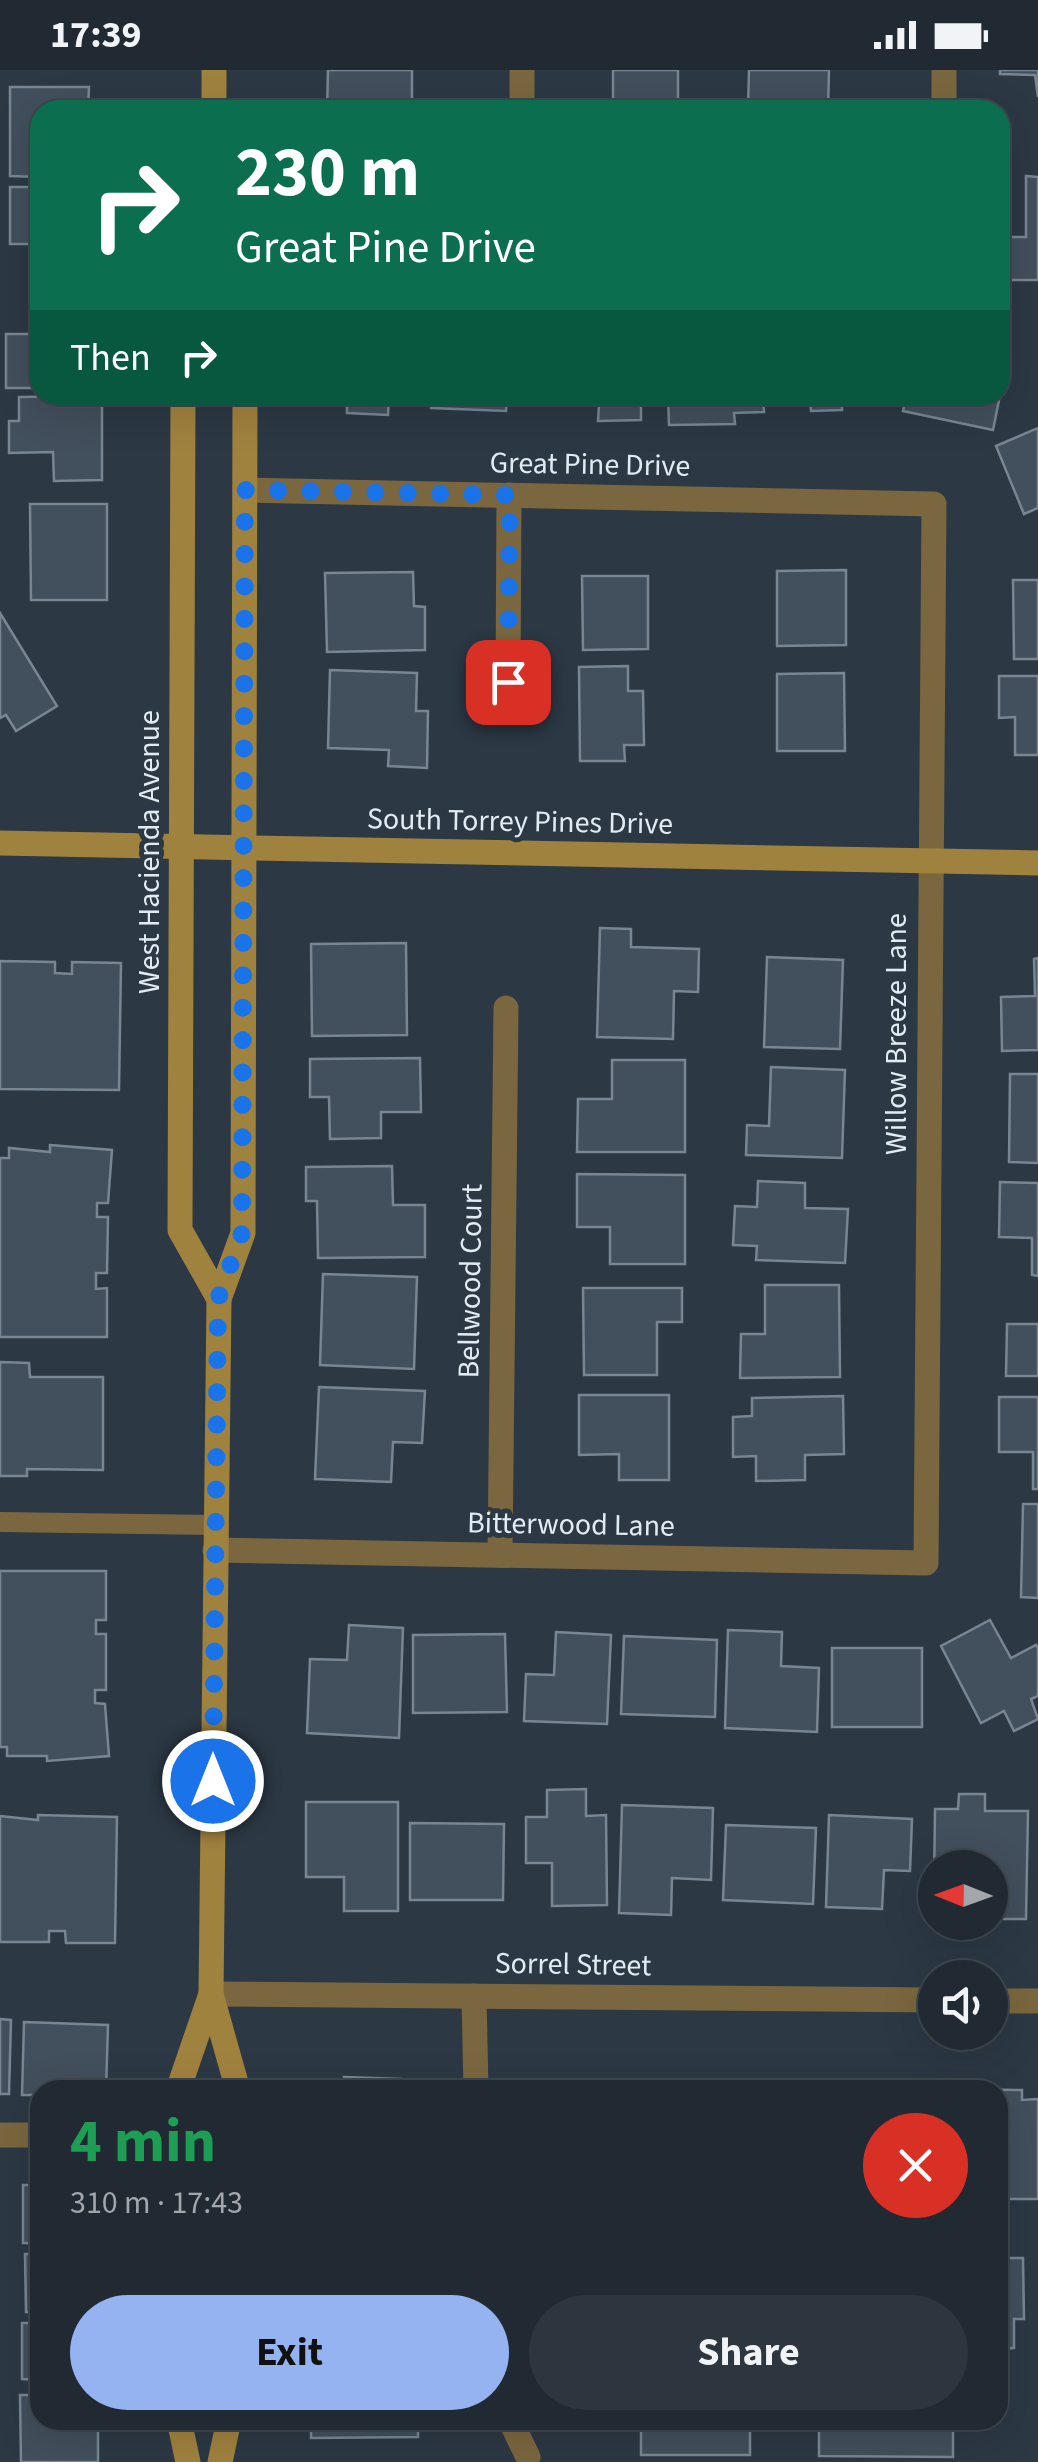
<!DOCTYPE html>
<html lang="en">
<head>
<meta charset="utf-8">
<style>
	body { margin:0; font-family:"Source Sans 3",sans-serif; background:#2d363f; color:#f1f3f6; height:100vh; display:flex; flex-direction:column; font-size:38px; white-space:nowrap }
	* { box-sizing:border-box; margin:0 }
	p { font-size:32px; color:#a2a7ac }
	.icon { flex:none; width:55px; height:55px; fill:none; stroke:currentColor; stroke-width:2; stroke-linecap:round; stroke-linejoin:round }
	.map { position:relative; flex:1; overflow:hidden }
	.panel { position:absolute; left:30px; top:2010px; width:978px; height:350px; display:flex; flex-direction:column; background:#212a33; border-radius:30px; box-shadow:0 10px 40px #0002,0 0 0 2px #3e464e }
	.panel>* { flex:none }
	.top-card { position:absolute; left:30px; top:30px; width:980px; height:305px; border-radius:30px; box-shadow:0 10px 40px #0002,0 0 0 2px #3e464e; background:#0b6e4f; color:#fff; overflow:hidden }
	.needle { width:65px; rotate:271deg }
	.buttons { position:absolute; left:918px; top:1780px; display:grid; gap:20px }
	.buttons a { display:grid; place-items:center; width:90px; height:90px; border-radius:50%; background:#212a33; box-shadow:0 10px 40px #0002,0 0 0 2px #3e464e; font-size:50px }
	.pin { position:absolute; display:grid; place-items:center; width:85px; height:85px; color:#fff; margin:-42px; border-radius:20px; box-shadow:0 5px 15px #0006 }
	.me { position:absolute; width:110px; margin:-55px; rotate:0deg; stroke-linejoin:round; filter:drop-shadow(0 0 8px #0008) }
	.turn { display:flex; align-items:center; gap:35px; height:210px; padding:0 40px; font-size:45px }
	.turn .icon { width:130px; height:130px; stroke-width:2.5 }
	.turn b { display:block; font-size:70px; line-height:85px }
	.then { display:flex; align-items:center; height:95px; padding:0 40px; background:#0003; gap:20px; font-size:38px }
	.round { display:grid; place-items:center; flex:none; width:105px; height:105px; border-radius:52px; background:#2d363f }
	.head { display:flex; align-items:center; justify-content:space-between; height:170px; padding:0 40px }
	h1 { font-size:60px; font-weight:700; line-height:75px; color:#1e9e55 }
	.button { display:flex; gap:20px; margin-top:auto; padding:20px 40px }
	.button a { flex:1; height:115px; border-radius:60px; background:#95b2f1; color:#111; font-size:40px; font-weight:700; line-height:115px; text-align:center }
	.button a+a { background:#2d363f; color:#f1f3f6 }
	.status { display:flex; justify-content:space-between; align-items:center; height:70px; padding:0 50px; background:#212a33; direction:ltr }
	.status svg { height:28px; fill:currentColor }
	.map>svg:first-child { display:block }
	.building { fill:#424f5c; stroke:#788694; stroke-width:2.5 }
	.lines { fill:none; stroke-linecap:round; stroke-linejoin:round }
	.service { stroke:#7a673f; stroke-width:20 }
	.minor { stroke:#7a673f; stroke-width:25 }
	.secondary { stroke:#a0823f; stroke-width:25 }
	.route { stroke:#1a73e8; stroke-width:18; stroke-dasharray:0 32.4 }
	.labels { text-anchor:middle; stroke-width:10; stroke-linejoin:round; paint-order:stroke }
	.street-label { font-size:30px; fill:#e2eaf2; stroke:#2c3844 }
</style>
</head>
<body>
<div class="status"><b>17:39</b><svg viewBox="0 0 49 12"><path d="M0 12V9h3v3zM5 12V6h3v6zM10 12V3h3v9zM15 12V0h3v12zM26 1h20v11H26zM47 4h2v5h-2z"/></svg></div>
<div class="map">
<svg width="1038" height="2392" viewBox="0 0 1038 2392">
	<rect width="100%" height="100%" fill="#2c3844"/>
	<!-- building -->
	<g class="building">
		<path d="M 328,0 L 412,0 L 412,40 L 327,40 Z"/>
		<rect x="613" y="0" width="65" height="40"/>
		<path d="M 749,0 L 829,0 L 828,40 L 748,40 Z"/>
		<path d="M 1000,0 L 1038,0 L 1038,27 L 1035,5 L 1000,4 Z"/>
		<path d="M 10,17 L 89,17 L 88,40 L 40,40 L 40,107 L 10,106 Z"/>
		<path d="M 1026,106 L 1038,107 L 1038,210 L 1002,210 L 1002,167 L 1026,167 Z"/>
		<rect x="10" y="117" width="30" height="57"/>
		<path d="M 38,224 L 40,318 L 6,318 L 6,264 L 38,264 Z"/>
		<path d="M 1000,293 L 1006,295 L 993,360 L 903,341 L 907,325 L 1000,325 Z"/>
		<path d="M 312,325 L 389,325 L 388,345 L 347,343 L 347,328 Z"/>
		<path d="M 432,325 L 507,325 L 506,341 L 431,338 Z"/>
		<path d="M 563,325 L 641,325 L 641,350 L 598,351 L 599,335 L 563,335 Z"/>
		<path d="M 668,325 L 763,325 L 764,342 L 734,343 L 735,354 L 669,355 Z"/>
		<path d="M 810,325 L 884,325 L 885,329 L 842,330 L 842,340 L 811,341 Z"/>
		<path d="M 102,326 L 102,410 L 54,411 L 53,382 L 9,383 L 9,351 L 19,351 L 19,327 Z"/>
		<path d="M 1038,358 L 1038,438 L 1024,444 L 996,376 Z"/>
		<path d="M 30,434 L 107,434 L 107,530 L 31,530 Z"/>
		<path d="M 846,500 L 846,575 L 777,576 L 777,501 Z"/>
		<path d="M 413,502 L 414,536 L 425,537 L 425,580 L 327,582 L 325,503 Z"/>
		<path d="M 582,506 L 648,506 L 648,579 L 583,580 Z"/>
		<path d="M 1013,510 L 1038,510 L 1038,589 L 1014,589 Z"/>
		<path d="M 0,543 L 57,636 L 16,661 L 6,645 L 0,648 Z"/>
		<path d="M 628,596 L 628,621 L 643,621 L 644,675 L 624,675 L 625,691 L 580,691 L 579,597 Z"/>
		<path d="M 330,600 L 417,603 L 416,641 L 428,641 L 427,698 L 388,696 L 389,680 L 328,678 Z"/>
		<path d="M 844,603 L 845,681 L 777,681 L 777,604 Z"/>
		<path d="M 999,606 L 1038,606 L 1038,685 L 1015,685 L 1015,647 L 999,648 Z"/>
		<path d="M 600,858 L 631,859 L 631,877 L 699,879 L 698,922 L 674,921 L 673,969 L 597,967 Z"/>
		<path d="M 406,873 L 407,965 L 312,966 L 311,874 Z"/>
		<path d="M 767,887 L 843,890 L 840,979 L 764,977 Z"/>
		<path d="M 1038,888 L 1038,980 L 1002,981 L 1001,927 L 1035,926 L 1034,889 Z"/>
		<path d="M 0,891 L 55,892 L 55,903 L 72,904 L 72,892 L 121,893 L 119,1020 L 0,1019 Z"/>
		<path d="M 420,988 L 421,1042 L 381,1042 L 381,1068 L 330,1069 L 329,1027 L 310,1027 L 310,989 Z"/>
		<path d="M 612,990 L 685,990 L 685,1082 L 577,1082 L 578,1029 L 612,1029 Z"/>
		<path d="M 771,997 L 845,1000 L 842,1088 L 746,1085 L 747,1055 L 769,1056 Z"/>
		<path d="M 1010,1004 L 1038,1004 L 1038,1093 L 1009,1092 Z"/>
		<path d="M 50,1075 L 112,1080 L 108,1133 L 97,1133 L 97,1147 L 108,1147 L 107,1203 L 96,1203 L 96,1219 L 107,1218 L 107,1267 L 0,1267 L 0,1088 L 9,1088 L 9,1078 L 50,1082 Z"/>
		<path d="M 392,1096 L 393,1135 L 425,1135 L 425,1187 L 318,1188 L 317,1131 L 306,1131 L 306,1097 Z"/>
		<path d="M 577,1104 L 685,1105 L 685,1194 L 610,1194 L 610,1157 L 577,1157 Z"/>
		<path d="M 758,1111 L 805,1113 L 805,1138 L 848,1139 L 845,1193 L 756,1190 L 757,1176 L 733,1175 L 735,1136 L 757,1137 Z"/>
		<path d="M 1000,1112 L 1038,1113 L 1038,1206 L 1032,1205 L 1032,1168 L 999,1167 Z"/>
		<path d="M 323,1204 L 417,1207 L 414,1299 L 320,1295 Z"/>
		<path d="M 765,1215 L 839,1215 L 840,1307 L 740,1308 L 741,1264 L 765,1264 Z"/>
		<path d="M 583,1218 L 682,1218 L 682,1252 L 657,1252 L 657,1305 L 584,1305 Z"/>
		<path d="M 1007,1254 L 1038,1254 L 1038,1306 L 1006,1306 Z"/>
		<path d="M 0,1292 L 29,1293 L 30,1307 L 103,1307 L 103,1400 L 27,1399 L 27,1406 L 0,1406 Z"/>
		<path d="M 319,1317 L 425,1321 L 422,1373 L 393,1372 L 391,1412 L 315,1409 Z"/>
		<path d="M 579,1325 L 669,1325 L 669,1410 L 619,1410 L 619,1384 L 579,1385 Z"/>
		<path d="M 843,1326 L 844,1384 L 805,1385 L 805,1410 L 756,1411 L 756,1386 L 733,1387 L 733,1347 L 752,1346 L 752,1328 Z"/>
		<path d="M 999,1327 L 1038,1327 L 1038,1419 L 1033,1419 L 1033,1382 L 999,1382 Z"/>
		<path d="M 1023,1434 L 1038,1434 L 1038,1528 L 1021,1527 Z"/>
		<path d="M 0,1501 L 106,1501 L 106,1550 L 96,1550 L 96,1564 L 106,1564 L 106,1620 L 95,1620 L 95,1633 L 105,1634 L 109,1686 L 47,1691 L 47,1686 L 7,1686 L 7,1677 L 0,1677 Z"/>
		<path d="M 990,1550 L 1011,1588 L 1036,1575 L 1038,1578 L 1038,1626 L 1031,1629 L 1038,1649 L 1014,1661 L 1004,1641 L 981,1653 L 941,1576 Z"/>
		<path d="M 349,1555 L 403,1558 L 399,1668 L 307,1663 L 310,1589 L 347,1590 Z"/>
		<path d="M 728,1560 L 782,1562 L 781,1596 L 819,1598 L 817,1662 L 725,1658 Z"/>
		<path d="M 556,1562 L 611,1565 L 607,1654 L 524,1651 L 526,1604 L 554,1605 Z"/>
		<path d="M 505,1564 L 507,1642 L 413,1643 L 413,1565 Z"/>
		<path d="M 624,1566 L 717,1570 L 715,1647 L 621,1644 Z"/>
		<rect x="832" y="1578" width="90" height="79"/>
		<path d="M 586,1719 L 586,1746 L 606,1745 L 607,1835 L 552,1836 L 552,1793 L 526,1793 L 526,1747 L 547,1747 L 547,1720 Z"/>
		<path d="M 959,1724 L 985,1724 L 985,1741 L 1028,1741 L 1026,1849 L 990,1849 L 990,1798 L 935,1798 L 934,1815 L 935,1739 L 958,1739 Z"/>
		<path d="M 306,1732 L 398,1732 L 398,1841 L 344,1841 L 344,1807 L 306,1807 Z"/>
		<path d="M 622,1735 L 713,1738 L 711,1810 L 672,1808 L 671,1845 L 619,1843 Z"/>
		<path d="M 38,1745 L 117,1747 L 115,1873 L 66,1873 L 65,1861 L 49,1861 L 49,1872 L 0,1872 L 0,1746 L 38,1750 Z"/>
		<path d="M 829,1745 L 912,1749 L 910,1801 L 884,1800 L 882,1839 L 826,1837 Z"/>
		<path d="M 410,1753 L 504,1754 L 503,1830 L 410,1830 Z"/>
		<path d="M 726,1755 L 816,1758 L 813,1834 L 723,1830 Z"/>
		<path d="M 0,1949 L 11,1950 L 9,2024 L 0,2024 Z"/>
		<path d="M 24,1952 L 108,1955 L 106,2020 L 40,2020 L 40,2025 L 22,2025 Z"/>
		<path d="M 344,2007 L 401,2009 L 400,2020 L 344,2020 Z"/>
		<path d="M 648,2013 L 741,2017 L 741,2020 L 648,2020 Z"/>
		<path d="M 553,2014 L 637,2018 L 637,2020 L 553,2020 Z"/>
		<path d="M 753,2015 L 809,2017 L 809,2020 L 753,2020 Z"/>
		<path d="M 887,2017 L 948,2018 L 948,2020 L 887,2020 Z"/>
		<path d="M 961,2019 L 1022,2020 L 1022,2030 L 1038,2029 L 1038,2129 L 998,2129 L 998,2020 Z"/>
		<rect x="23" y="2115" width="17" height="58"/>
		<path d="M 25,2184 L 40,2184 L 40,2242 L 26,2242 Z"/>
		<path d="M 998,2188 L 1023,2188 L 1024,2249 L 1014,2249 L 1014,2278 L 998,2279 Z"/>
		<path d="M 22,2253 L 40,2253 L 40,2310 L 22,2309 Z"/>
		<path d="M 20,2325 L 40,2325 L 40,2350 L 98,2350 L 98,2392 L 21,2392 Z"/>
		<path d="M 311,2350 L 418,2350 L 418,2367 L 311,2368 Z"/>
		<path d="M 631,2350 L 750,2350 L 750,2385 L 641,2385 L 641,2358 L 666,2358 L 666,2350 Z"/>
		<path d="M 819,2350 L 963,2350 L 963,2354 L 953,2354 L 953,2387 L 819,2386 Z"/>
	</g>
	<g class="lines">
		<!-- service -->
		<path class="service" d="M 0,1452 L 215,1455"/>
		<!-- minor -->
		<g class="minor">
			<path d="M 522,0 L 522,40"/>
			<path d="M 944,40 L 944,0"/>
			<path d="M 508,612 L 509,425"/>
			<path d="M 215,1480 L 926,1493 L 934,434 L 245,420"/>
			<path d="M 500,1485 L 506,938"/>
			<path d="M 211,1924 L 935,1930"/>
			<path d="M 474,1926 L 476,2020"/>
			<path d="M 990,1931 L 1038,1931"/>
			<path d="M 0,2065 L 40,2065"/>
			<path d="M 510,2350 L 528,2387"/>
		</g>
		<!-- secondary -->
		<g class="secondary">
			<path d="M 214,40 L 214,0"/>
			<path d="M 183,325 L 180,1160 L 219,1229"/>
			<path d="M 0,773 L 1038,793"/>
			<path d="M 178,2020 L 211,1924"/>
			<path d="M 238,2020 L 211,1924 L 219,1229 L 243,1163 L 245,325"/>
			<path d="M 179,2350 L 188,2392"/>
			<path d="M 220,2392 L 229,2350"/>
		</g>
	</g>
	<g class="lines">
		<!-- route -->
		<path class="route" d="M 213,1711 L 218,1229 L 242,1163 L 245,420 L 510,425 L 508,612"/>
	</g>
	<g class="labels">
		<!-- street labels -->
		<g class="street-label">
			<text transform="translate(590 394) rotate(1)" y="10">Great Pine Drive</text>
			<text transform="translate(520 751) rotate(1)" y="10">South Torrey Pines Drive</text>
			<text transform="translate(149 782) rotate(-90)" y="10">West Hacienda Avenue</text>
			<text transform="translate(896 964) rotate(-90)" y="10">Willow Breeze Lane</text>
			<text transform="translate(470 1211) rotate(-89)" y="10">Bellwood Court</text>
			<text transform="translate(571 1454) rotate(1)" y="10">Bitterwood Lane</text>
			<text transform="translate(573 1894) rotate(1)" y="10">Sorrel Street</text>
		</g>
	</g>
</svg>
<div class="buttons">
<a><svg class="needle" viewBox="-14 -14 28 28"><path d="M0-13l5 13h-10z" fill="#e53935"/><path d="M0 13l5-13h-10z" fill="#a2a7ac"/></svg></a>
<a><svg class="icon" aria-label="sound" viewBox="0 0 24 24"><path d="M4 9h4l5-4v14l-5-4H4zM17 9q2 3 0 6"/></svg></a>
</div>
<div class="pin" style="left:508px;top:612px;background:#d93025"><svg class="icon" aria-label="arrive" viewBox="0 0 24 24"><path d="M6 21V4h12l-3 4 3 4H6"/></svg></div>
<svg class="me" style="left:213px;top:1711px" viewBox="-20 -20 40 40"><circle r="17" fill="#1a73e8" stroke="#fff" stroke-width="3"/><path d="M0-11L8 9 0 5-8 9z" fill="#fff"/></svg>
<div class="top-card">
<div class="turn"><svg class="icon" aria-label="right" viewBox="0 0 24 24"><path d="M7 20v-9h11M14 6l5 5-5 5"/></svg><div><b>230 m</b>Great Pine Drive</div></div>
<div class="then">Then<svg class="icon" aria-label="right" viewBox="0 0 24 24"><path d="M7 20v-9h11M14 6l5 5-5 5"/></svg></div>
</div>
<section class="panel">
<div class="head"><div><h1>4 min</h1><p>310 m · 17:43</p></div><a class="round" style="background:#d93025;color:#fff"><svg class="icon" aria-label="close" viewBox="0 0 24 24"><path d="M6 6l12 12M18 6L6 18"/></svg></a></div>
<div class="button"><a>Exit</a><a>Share</a></div>
</section>
</div>
</body>
</html>
